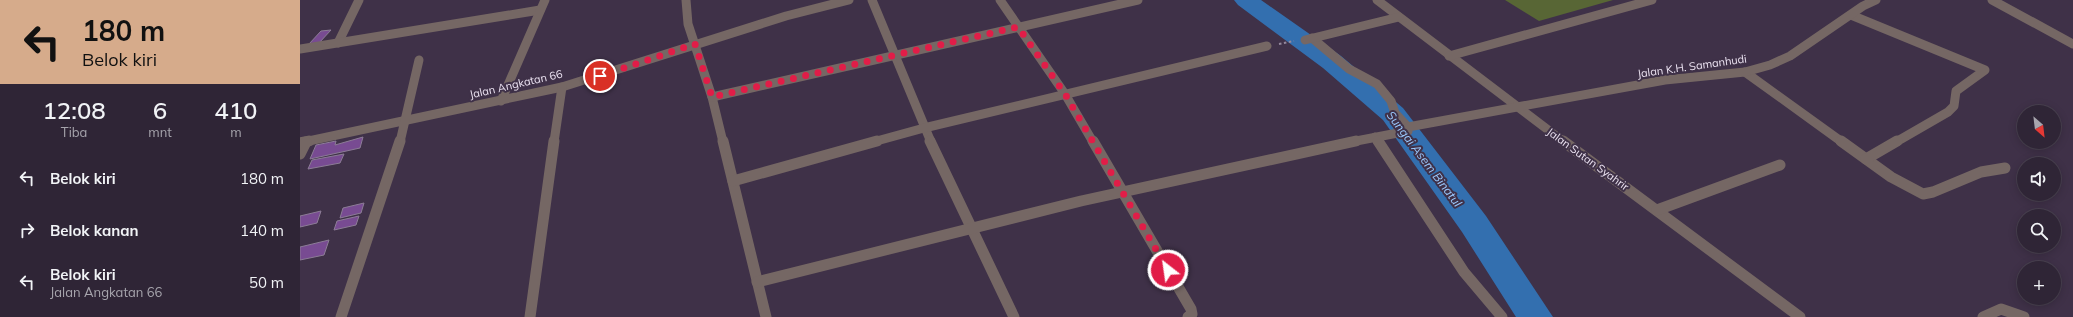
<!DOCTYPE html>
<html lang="id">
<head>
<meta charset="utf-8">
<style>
	body { margin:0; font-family:Mulish,sans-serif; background:#372d3e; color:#f1f3f6; height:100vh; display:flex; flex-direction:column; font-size:15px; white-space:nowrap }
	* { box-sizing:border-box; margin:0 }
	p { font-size:13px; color:#a7a5ad }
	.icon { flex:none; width:22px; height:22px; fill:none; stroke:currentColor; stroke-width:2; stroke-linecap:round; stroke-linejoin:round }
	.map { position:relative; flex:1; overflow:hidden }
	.side { display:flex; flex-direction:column; background:#2f2536; width:300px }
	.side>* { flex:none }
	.hud { background:#d6ab8b; color:#111; overflow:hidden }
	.needle { width:26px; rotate:152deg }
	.tools { position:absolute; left:1717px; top:105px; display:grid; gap:8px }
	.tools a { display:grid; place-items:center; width:44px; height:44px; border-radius:50%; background:#2f2536; box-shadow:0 2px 10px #0003,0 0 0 1px #4a4251; font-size:20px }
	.pin { position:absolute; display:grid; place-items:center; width:34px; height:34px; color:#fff; margin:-17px; border:2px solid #fff; border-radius:50%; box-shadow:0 1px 4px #0007 }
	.me { position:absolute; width:44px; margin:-22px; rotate:330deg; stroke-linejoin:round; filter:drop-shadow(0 0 3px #0008) }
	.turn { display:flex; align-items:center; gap:14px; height:84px; padding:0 16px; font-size:18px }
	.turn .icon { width:52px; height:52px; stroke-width:2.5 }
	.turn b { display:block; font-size:28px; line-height:34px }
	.eta { display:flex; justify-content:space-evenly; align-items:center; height:68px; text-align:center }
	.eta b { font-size:24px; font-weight:600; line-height:28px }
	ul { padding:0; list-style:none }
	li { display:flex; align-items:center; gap:12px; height:52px; padding:0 16px }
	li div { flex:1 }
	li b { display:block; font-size:15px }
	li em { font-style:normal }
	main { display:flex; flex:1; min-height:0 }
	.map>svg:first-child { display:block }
	.green { fill:#586635 }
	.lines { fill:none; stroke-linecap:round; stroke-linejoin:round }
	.river { fill:#336faf; fill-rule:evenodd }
	.building { fill:#784b92; stroke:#8c7c96 }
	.path { stroke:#94889c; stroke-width:2; stroke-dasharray:2.5 2.5; stroke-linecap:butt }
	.street-far1 { stroke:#756764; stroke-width:9 }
	.street { stroke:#756764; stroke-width:11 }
	.route { stroke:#e11d48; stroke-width:7; stroke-dasharray:0 12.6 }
	.labels { text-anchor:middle; stroke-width:4; stroke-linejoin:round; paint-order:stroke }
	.street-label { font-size:11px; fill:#ede4f3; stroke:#3f3148 }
	.water-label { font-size:12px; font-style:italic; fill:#9bc9fe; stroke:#3f3148 }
</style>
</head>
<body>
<main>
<section class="side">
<div class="hud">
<div class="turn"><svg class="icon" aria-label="left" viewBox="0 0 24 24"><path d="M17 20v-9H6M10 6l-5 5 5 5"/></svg><div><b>180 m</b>Belok kiri</div></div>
</div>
<div class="eta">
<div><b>12:08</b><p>Tiba</p></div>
<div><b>6</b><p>mnt</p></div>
<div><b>410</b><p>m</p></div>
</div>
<ul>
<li><svg class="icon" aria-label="left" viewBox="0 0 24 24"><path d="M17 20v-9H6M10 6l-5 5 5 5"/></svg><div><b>Belok kiri</b></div><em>180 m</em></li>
<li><svg class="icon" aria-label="right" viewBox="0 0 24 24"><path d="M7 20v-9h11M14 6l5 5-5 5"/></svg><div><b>Belok kanan</b></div><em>140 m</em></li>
<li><svg class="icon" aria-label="left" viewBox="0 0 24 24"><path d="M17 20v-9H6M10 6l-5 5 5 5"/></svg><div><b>Belok kiri</b><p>Jalan Angkatan 66</p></div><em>50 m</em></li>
</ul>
</section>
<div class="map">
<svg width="1773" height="317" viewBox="0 0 1773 317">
	<rect width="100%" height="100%" fill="#3f3148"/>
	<!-- green -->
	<path class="green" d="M 1205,0 L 1313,0 L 1239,21 Z"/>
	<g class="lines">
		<!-- river -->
		<path class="river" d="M 934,0 L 961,0 L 1041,56 L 1103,108 L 1186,216 L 1253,317 L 1216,317 L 1162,232 L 1083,120 L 1023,68 L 938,5 Z"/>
	</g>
	<!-- building -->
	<g class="building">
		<path d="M 31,30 L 19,43 L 9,44 L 21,31 Z"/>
		<path d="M 63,137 L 60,148 L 10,159 L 16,145 L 36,141 L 35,145 Z"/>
		<path d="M 44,154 L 40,163 L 8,169 L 12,160 Z"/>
		<path d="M 64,203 L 61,213 L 40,218 L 43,208 Z"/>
		<path d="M 21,211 L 17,223 L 0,227 L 0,216 Z"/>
		<path d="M 59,216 L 56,225 L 34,230 L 37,221 Z"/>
		<path d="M 29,240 L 24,255 L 0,260 L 0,247 Z"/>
	</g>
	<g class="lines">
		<!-- path -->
		<path class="path" d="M 979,44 L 994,41"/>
		<!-- street-far1 -->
		<g class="street-far1">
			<path d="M 386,0 L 388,24 L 412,97 L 423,142"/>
			<path d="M 572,0 L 631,142"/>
			<path d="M 700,0 L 765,94 L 793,142"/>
			<path d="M 1077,0 L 1264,142"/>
			<path d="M 1692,0 L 1773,44"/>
			<path d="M 1551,15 L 1685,70 L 1656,91 L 1654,106 L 1648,112 L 1596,142"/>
			<path d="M 1012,38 L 1049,69 L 1077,84 L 1091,101 L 1095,113 L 1108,127"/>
			<path d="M 1005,40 L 1099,17"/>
			<path d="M 38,43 L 59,0"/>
			<path d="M 0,49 L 240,10"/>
			<path d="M 1149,56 L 1352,0"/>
			<path d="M 1445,72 L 1542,142"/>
			<path d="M 412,97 L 838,0"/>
			<path d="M 201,101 L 245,0"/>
			<path d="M 1075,137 L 1078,142"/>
			<path d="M 4,142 L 262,87 L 486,16 L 549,0"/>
			<path d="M 100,142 L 119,60"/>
			<path d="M 254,142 L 262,87"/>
			<path d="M 573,142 L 624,128 L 967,46"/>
			<path d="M 1051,142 L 1108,131 L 1108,127 L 1365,80 L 1445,72 L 1470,65 L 1490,56 L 1563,6 L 1576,0"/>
		</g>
		<!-- street -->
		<g class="street">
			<path d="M 423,141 L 466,317"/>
			<path d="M 630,141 L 714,317"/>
			<path d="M 793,141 L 891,309 L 892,314 L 888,317"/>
			<path d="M 1078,141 L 1164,272 L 1202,317"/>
			<path d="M 1263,141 L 1500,317"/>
			<path d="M 1541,141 L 1591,177 L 1623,194 L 1633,192 L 1681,172 L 1705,168"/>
			<path d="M 0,143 L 9,141"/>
			<path d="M 0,154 L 6,142"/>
			<path d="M 1566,159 L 1597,141"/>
			<path d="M 433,181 L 577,141"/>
			<path d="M 1357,210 L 1480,165"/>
			<path d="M 457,282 L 781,201 L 1056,141"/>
			<path d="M 41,317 L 100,141"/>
			<path d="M 230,317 L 254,141"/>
			<path d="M 1683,317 L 1701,309 L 1724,317"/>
		</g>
	</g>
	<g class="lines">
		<!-- route -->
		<path class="route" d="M 300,76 L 395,44 L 412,97 L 718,27 L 765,94 L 868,270"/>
	</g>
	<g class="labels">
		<!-- street labels -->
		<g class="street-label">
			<text transform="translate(1392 66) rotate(-8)" y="4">Jalan K.H. Samanhudi</text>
			<text transform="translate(216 84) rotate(-13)" y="4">Jalan Angkatan 66</text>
			<text transform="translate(1288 159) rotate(36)" y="4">Jalan Sutan Syahrir</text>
		</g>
		<!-- water labels -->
		<g class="water-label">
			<text transform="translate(1124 159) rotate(53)" y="4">Sungai Asem Binatul</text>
		</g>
	</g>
</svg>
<div class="tools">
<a><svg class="needle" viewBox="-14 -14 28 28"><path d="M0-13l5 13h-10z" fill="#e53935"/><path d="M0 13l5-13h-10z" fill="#a7a5ad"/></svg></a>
<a><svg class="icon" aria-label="sound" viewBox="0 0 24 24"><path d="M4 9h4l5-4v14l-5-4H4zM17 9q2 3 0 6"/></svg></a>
<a><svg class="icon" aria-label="search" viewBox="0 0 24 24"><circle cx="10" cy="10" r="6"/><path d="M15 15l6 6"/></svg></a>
<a>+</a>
</div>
<div class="pin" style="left:300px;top:76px;background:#d93025"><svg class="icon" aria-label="arrive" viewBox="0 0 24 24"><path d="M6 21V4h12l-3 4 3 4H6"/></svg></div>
<svg class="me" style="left:868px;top:270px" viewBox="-20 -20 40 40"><circle r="17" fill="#e11d48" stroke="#fff" stroke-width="3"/><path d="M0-11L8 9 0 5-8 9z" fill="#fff"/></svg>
</div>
</main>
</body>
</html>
